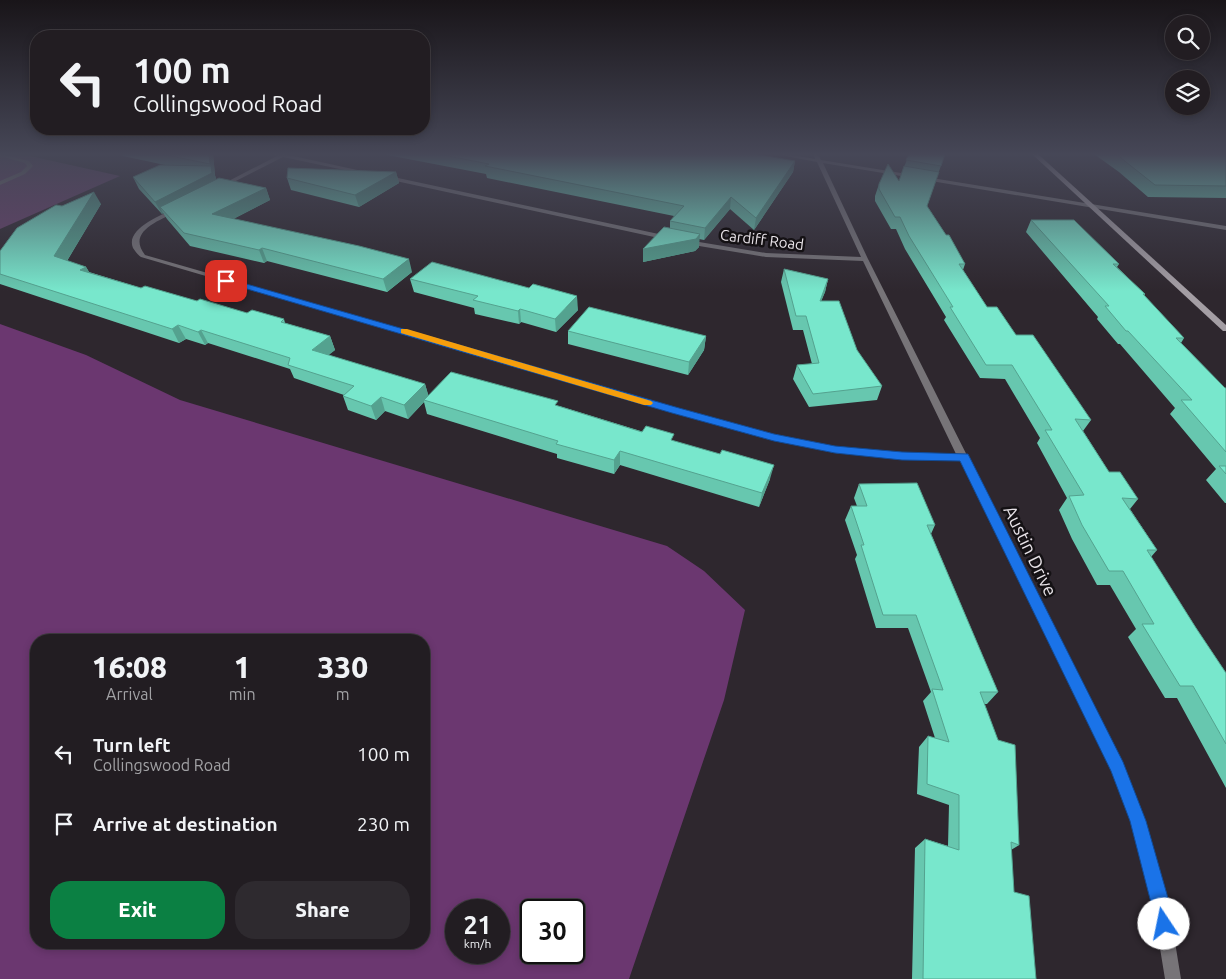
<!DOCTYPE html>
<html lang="en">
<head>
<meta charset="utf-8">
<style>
	body { margin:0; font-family:Ubuntu,sans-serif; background:#2e2a2f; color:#f1f3f6; height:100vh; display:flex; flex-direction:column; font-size:19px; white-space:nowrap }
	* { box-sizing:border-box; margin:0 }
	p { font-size:16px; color:#a2a2a5 }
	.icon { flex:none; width:28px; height:28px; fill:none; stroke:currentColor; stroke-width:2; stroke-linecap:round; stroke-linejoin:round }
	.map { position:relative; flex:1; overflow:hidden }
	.sheet { position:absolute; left:30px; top:634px; width:400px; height:315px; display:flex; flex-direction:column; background:#221d22; border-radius:20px; box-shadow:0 2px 8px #0003,0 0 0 1px #3f3b40 }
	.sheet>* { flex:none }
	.top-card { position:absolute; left:30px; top:30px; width:400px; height:105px; border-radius:20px; box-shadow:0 2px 8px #0003,0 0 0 1px #3f3b40; background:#221d22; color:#f1f3f6; overflow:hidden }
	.controls { position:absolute; left:1165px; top:15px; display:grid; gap:10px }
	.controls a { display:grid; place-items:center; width:45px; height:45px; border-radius:50%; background:#221d22; box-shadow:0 2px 8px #0003,0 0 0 1px #3f3b40; font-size:25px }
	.speed { position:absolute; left:445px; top:899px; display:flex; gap:10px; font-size:25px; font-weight:700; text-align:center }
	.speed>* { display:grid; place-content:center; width:65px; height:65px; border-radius:50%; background:#221d22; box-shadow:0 2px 8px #0003,0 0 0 1px #3f3b40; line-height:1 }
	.speed small { font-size:12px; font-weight:400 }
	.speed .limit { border:2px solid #111; border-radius:8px; background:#fff; color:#111 }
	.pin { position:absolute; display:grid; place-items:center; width:42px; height:42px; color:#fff; margin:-21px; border-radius:10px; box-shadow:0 2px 8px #0006 }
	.me { position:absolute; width:55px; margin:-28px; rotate:349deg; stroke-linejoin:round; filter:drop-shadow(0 0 4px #0008) }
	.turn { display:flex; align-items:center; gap:18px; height:105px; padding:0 20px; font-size:22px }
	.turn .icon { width:65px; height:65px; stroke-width:2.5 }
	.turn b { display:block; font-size:35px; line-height:42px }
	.eta { display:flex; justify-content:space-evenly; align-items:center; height:85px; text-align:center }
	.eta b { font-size:30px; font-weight:800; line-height:35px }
	.button { display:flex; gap:10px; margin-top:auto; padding:10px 20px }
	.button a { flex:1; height:58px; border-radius:20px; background:#0b8043; color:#fff; font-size:20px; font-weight:800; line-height:58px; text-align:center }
	.button a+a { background:#2e2a2f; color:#f1f3f6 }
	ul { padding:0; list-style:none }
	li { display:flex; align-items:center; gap:15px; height:70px; padding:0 20px }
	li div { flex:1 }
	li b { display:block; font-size:19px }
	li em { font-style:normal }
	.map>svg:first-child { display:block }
	.green { fill:#69416c }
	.forest { fill:#6b3770; fill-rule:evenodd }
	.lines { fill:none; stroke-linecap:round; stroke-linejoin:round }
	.minor { fill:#777478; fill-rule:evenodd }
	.secondary { fill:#a49ea4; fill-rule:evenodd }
	.wall { fill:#67c7af }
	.shaded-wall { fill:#54a28f }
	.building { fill:#78e7cc; stroke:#54a28f }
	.route { fill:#1a73e8; stroke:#114b97 }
	.slow { fill:#f59e0b }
	.labels { text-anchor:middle; stroke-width:5; stroke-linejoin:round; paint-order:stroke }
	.far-street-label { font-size:15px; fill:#e8e3e8; stroke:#141114 }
	.street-label { font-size:18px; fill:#e8e3e8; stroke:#141114 }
</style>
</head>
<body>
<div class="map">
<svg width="1226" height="979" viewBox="0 0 1226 979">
	<rect width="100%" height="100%" fill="#2e272e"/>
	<!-- green -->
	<path class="green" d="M 0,154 L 21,154 L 120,176 L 0,229 Z"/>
	<!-- forest -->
	<path class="forest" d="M 0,324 L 86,355 L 180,400 L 667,546 L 704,571 L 745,610 L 724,700 L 629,979 L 0,979 ZM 37,640 L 424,640 L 424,942 L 36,942 ZM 456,910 L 499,910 L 499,952 L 456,952 ZM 531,910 L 574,910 L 574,952 L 531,952 Z"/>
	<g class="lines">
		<!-- minor -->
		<g class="minor">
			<path d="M 0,154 L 29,161 L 33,166 L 25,174 L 0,185 L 0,181 L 21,172 L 27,166 L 25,163 L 0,156 Z"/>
			<path d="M 274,154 L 284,154 L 371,173 L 368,175 L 283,157 L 224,187 L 219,186 L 277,156 Z"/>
			<path d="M 775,154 L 786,154 L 815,159 L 813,154 L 818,154 L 821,160 L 1226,226 L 1226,230 L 823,163 L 868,259 L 1122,763 L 1145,821 L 1169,905 L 1181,979 L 1165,979 L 1153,905 L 1131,821 L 1112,772 L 960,460 L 903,459 L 835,453 L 774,440 L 673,413 L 141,257 C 138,255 135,251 133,248 C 125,229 161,215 174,209 L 178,209 L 178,211 C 161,220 126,231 145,255 L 678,409 L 774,434 L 835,447 L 903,453 L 956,454 L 863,261 L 766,257 L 687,244 L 684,242 L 687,240 L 766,253 L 861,257 L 817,162 Z"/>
			<path d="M 384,175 L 668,236 L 671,238 L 668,240 L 382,178 L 382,176 Z"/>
		</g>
		<!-- secondary -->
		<path class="secondary" d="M 1032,154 L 1038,154 L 1226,325 L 1226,331 L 1223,331 Z"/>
	</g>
	<!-- wall -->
	<g class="wall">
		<path d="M 121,154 L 213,154 L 215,175 L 216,179 L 266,188 L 270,200 L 233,219 L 412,272 L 387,292 L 267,261 L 264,263 L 190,246 L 167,219 L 163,213 L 162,214 L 139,189 L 133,177 L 165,165 L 123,156 Z"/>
		<path d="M 382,154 L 755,154 L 795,161 L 793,172 L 754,230 L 730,209 L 704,240 L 699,239 L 699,247 L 695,251 L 643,262 L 643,249 L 670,228 L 670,221 L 674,216 L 487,178 L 486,174 Z"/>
		<path d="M 909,154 L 945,154 L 927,206 L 965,264 L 963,270 L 987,307 L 1016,335 L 1091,420 L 1083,431 L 1109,472 L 1138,499 L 1130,509 L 1157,550 L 1151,557 L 1196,628 L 1226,673 L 1226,788 L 1177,698 L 1165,698 L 1128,637 L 1136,629 L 1110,585 L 1097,585 L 1072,539 L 1059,510 L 1067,498 L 1037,443 L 1040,438 L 1005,379 L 980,378 L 944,320 L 946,317 L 905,249 L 896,229 L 891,229 L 875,201 L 875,196 L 879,184 L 899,181 Z"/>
		<path d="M 1094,154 L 1226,154 L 1226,198 L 1148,197 L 1119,172 Z"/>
		<path d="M 396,172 L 399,183 L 359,207 L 291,190 L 287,178 Z"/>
		<path d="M 101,204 L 67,261 L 86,267 L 89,272 L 141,288 L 197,301 L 247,313 L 284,319 L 285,323 L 330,336 L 335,350 L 328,355 L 425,384 L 428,395 L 559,406 L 673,441 L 770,479 L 759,507 L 620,465 L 614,474 L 557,458 L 557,454 L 427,414 L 424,402 L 408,419 L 385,411 L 376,420 L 348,410 L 343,396 L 344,395 L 294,378 L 290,369 L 208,343 L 205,345 L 186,339 L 179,343 L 0,284 L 0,251 L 62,206 Z"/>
		<path d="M 1031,220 L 1119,264 L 1117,267 L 1145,294 L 1144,296 L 1184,338 L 1181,343 L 1225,388 L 1226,388 L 1226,503 L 1225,503 L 1206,480 L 1216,469 L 1170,414 L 1175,408 L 1120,344 L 1118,344 L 1097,319 L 1098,317 L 1026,232 Z"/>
		<path d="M 784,269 L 828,279 L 825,292 L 821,301 L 882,386 L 877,400 L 809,407 L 793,379 L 797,365 L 812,364 L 803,330 L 793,330 L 781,282 Z"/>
		<path d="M 410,279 L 578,310 L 556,332 L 521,322 L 519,324 L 475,314 L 474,308 L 414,292 Z"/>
		<path d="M 568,331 L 706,336 L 704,350 L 688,375 L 568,344 Z"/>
		<path d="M 859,484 L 935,525 L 931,534 L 998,692 L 987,704 L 984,704 L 1019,845 L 1011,850 L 1014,892 L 1036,979 L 912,979 L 915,848 L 925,839 L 948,846 L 949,805 L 917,794 L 919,747 L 928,736 L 935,738 L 923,701 L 931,692 L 908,628 L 876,628 L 855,559 L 857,555 L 845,520 L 851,506 L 857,506 L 854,498 Z"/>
	</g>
	<!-- shaded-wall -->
	<g class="shaded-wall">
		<path d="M 209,154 L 213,154 L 215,175 L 210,164 Z"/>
		<path d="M 795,161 L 793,172 L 754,230 L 756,218 Z"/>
		<path d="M 211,166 L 216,178 L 217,185 L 160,207 L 163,213 L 162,214 L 155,202 Z"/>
		<path d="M 396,172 L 399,183 L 359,207 L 355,195 Z"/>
		<path d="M 266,188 L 270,200 L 218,227 L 212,214 Z"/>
		<path d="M 94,192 L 101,204 L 62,269 L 54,256 Z"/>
		<path d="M 731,197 L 730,209 L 704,240 L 705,228 Z"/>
		<path d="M 700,234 L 699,247 L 695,251 L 643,262 L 643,249 Z"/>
		<path d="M 262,248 L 267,261 L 264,263 L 259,250 Z"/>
		<path d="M 409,259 L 412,272 L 387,292 L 383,279 Z"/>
		<path d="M 86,267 L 94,280 L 80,270 Z"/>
		<path d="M 828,279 L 825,292 L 816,314 L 820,301 Z"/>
		<path d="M 577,296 L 578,310 L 556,332 L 555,319 Z"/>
		<path d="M 520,309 L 521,322 L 519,324 L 518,311 Z"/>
		<path d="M 178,325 L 186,339 L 179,343 L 172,329 Z"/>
		<path d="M 201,330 L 208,343 L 205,345 L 198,332 Z"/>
		<path d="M 330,336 L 335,350 L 318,364 L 312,350 Z"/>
		<path d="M 706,336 L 704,350 L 688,375 L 689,362 Z"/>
		<path d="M 425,384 L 429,397 L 424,400 L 424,402 L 408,419 L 404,405 Z"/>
		<path d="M 381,397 L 385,411 L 376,420 L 371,406 Z"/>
		<path d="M 620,451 L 620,465 L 614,474 L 614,460 Z"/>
		<path d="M 774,465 L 770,479 L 759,507 L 762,493 Z"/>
	</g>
	<!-- building -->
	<g class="building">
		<path d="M 161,154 L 209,154 L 210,164 Z"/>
		<path d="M 438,154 L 755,154 L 795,161 L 756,218 L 731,197 L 705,228 L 670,221 L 684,206 L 485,166 L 489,164 Z"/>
		<path d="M 909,154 L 945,154 L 941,166 L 906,160 Z"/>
		<path d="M 1116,154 L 1226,154 L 1226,186 L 1155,185 Z"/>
		<path d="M 888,164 L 899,181 L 904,166 L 939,172 L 927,206 L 946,235 L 949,235 L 965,264 L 959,264 L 987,307 L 997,307 L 1016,335 L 1033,335 L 1091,420 L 1075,419 L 1109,472 L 1120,472 L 1138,499 L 1122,498 L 1157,550 L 1147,550 L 1196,628 L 1226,673 L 1226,744 L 1193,686 L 1180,686 L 1142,624 L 1154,624 L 1123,571 L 1109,571 L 1082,525 L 1069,496 L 1084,495 L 1045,430 L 1052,430 L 1012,365 L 986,365 L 950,307 L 953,307 L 909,236 L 900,217 L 895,217 L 879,189 L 879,184 Z"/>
		<path d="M 160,165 L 211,166 L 212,173 L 155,202 L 133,177 Z"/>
		<path d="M 288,168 L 396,172 L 355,195 L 287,178 Z"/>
		<path d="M 219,178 L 266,188 L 212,214 L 359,246 L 409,259 L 383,279 L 262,248 L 259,250 L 184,233 L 160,207 Z"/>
		<path d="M 94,192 L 54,256 L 86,267 L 80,270 L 141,288 L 145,286 L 197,301 L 200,299 L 247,313 L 252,310 L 284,319 L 281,322 L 330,336 L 312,350 L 425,384 L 404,405 L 381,397 L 371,406 L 343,396 L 354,386 L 288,365 L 290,358 L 201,330 L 198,332 L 178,325 L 172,329 L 0,274 L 0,251 L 17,228 L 56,205 L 62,206 Z"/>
		<path d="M 1031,220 L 1074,220 L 1119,264 L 1113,264 L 1145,294 L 1143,294 L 1184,338 L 1176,338 L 1225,388 L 1226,388 L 1226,452 L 1181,400 L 1192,400 L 1128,331 L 1126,331 L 1105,306 L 1109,306 Z"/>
		<path d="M 664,227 L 700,234 L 696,239 L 643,249 Z"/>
		<path d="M 432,262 L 529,288 L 533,284 L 577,296 L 555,319 L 520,309 L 518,311 L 473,300 L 478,296 L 410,279 Z"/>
		<path d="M 784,269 L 828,279 L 820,301 L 839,301 L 857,350 L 882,386 L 813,394 L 797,365 L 819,363 L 806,316 L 796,316 Z"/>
		<path d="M 589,307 L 706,336 L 689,362 L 568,331 Z"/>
		<path d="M 451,372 L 558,401 L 555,405 L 642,432 L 646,426 L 674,434 L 671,440 L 720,454 L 722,450 L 774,465 L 762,493 L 620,451 L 614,460 L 556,444 L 558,441 L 424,400 Z"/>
		<path d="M 1219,466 L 1226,466 L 1226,474 Z"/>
		<path d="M 917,483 L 935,525 L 927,525 L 998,692 L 980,692 L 998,740 L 1015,745 L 1019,845 L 1011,842 L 1014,892 L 1029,896 L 1036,979 L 923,979 L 925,839 L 959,850 L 959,795 L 927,784 L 928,736 L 949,742 L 932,689 L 943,690 L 916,615 L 883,615 L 861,545 L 864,545 L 851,506 L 867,506 L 859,484 Z"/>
	</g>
	<!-- sky -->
	<linearGradient id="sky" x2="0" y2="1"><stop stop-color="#191519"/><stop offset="0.53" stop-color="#464757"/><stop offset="1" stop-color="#464757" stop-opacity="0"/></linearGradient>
	<rect width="1226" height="291" fill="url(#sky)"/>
	<!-- route -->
	<path class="route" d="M 223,279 L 229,279 L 679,408 L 774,434 L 835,446 L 902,452 L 968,454 L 1123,762 L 1146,821 L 1170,905 L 1173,924 L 1171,930 L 1164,933 L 1158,930 L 1130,821 L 1111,771 L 960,461 L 902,460 L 835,453 L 774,441 L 672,413 L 223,282 Z"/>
	<!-- slow -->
	<path class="slow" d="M 401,329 L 407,329 L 651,401 L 653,403 L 651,405 L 644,405 L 401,333 Z"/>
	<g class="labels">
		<!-- far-street labels -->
		<g class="far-street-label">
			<text transform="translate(762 240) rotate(7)" y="5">Cardiff Road</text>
		</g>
		<!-- street labels -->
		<g class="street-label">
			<text transform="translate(1030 551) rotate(64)" y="6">Austin Drive</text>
		</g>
	</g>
</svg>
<div class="controls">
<a><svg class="icon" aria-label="search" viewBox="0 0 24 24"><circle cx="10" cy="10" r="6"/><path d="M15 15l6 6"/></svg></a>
<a><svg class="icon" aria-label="layers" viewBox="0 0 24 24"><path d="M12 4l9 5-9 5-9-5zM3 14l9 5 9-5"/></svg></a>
</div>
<div class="speed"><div>21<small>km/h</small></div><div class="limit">30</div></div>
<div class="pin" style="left:226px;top:281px;background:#d93025"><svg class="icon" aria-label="arrive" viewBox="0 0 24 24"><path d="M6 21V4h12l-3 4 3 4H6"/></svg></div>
<svg class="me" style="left:1164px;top:924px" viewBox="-20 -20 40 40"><circle r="19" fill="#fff"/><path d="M0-13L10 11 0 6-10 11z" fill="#1a73e8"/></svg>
<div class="top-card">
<div class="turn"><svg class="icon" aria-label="left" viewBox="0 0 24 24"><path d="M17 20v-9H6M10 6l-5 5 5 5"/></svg><div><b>100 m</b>Collingswood Road</div></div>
</div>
<section class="sheet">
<div class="eta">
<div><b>16:08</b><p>Arrival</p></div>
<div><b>1</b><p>min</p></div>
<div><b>330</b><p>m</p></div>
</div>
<ul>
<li><svg class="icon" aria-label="left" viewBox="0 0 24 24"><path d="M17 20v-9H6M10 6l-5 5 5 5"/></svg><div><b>Turn left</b><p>Collingswood Road</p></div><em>100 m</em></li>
<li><svg class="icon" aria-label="arrive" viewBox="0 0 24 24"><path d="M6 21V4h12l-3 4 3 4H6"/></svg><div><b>Arrive at destination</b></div><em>230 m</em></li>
</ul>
<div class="button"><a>Exit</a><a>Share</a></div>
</section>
</div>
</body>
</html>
